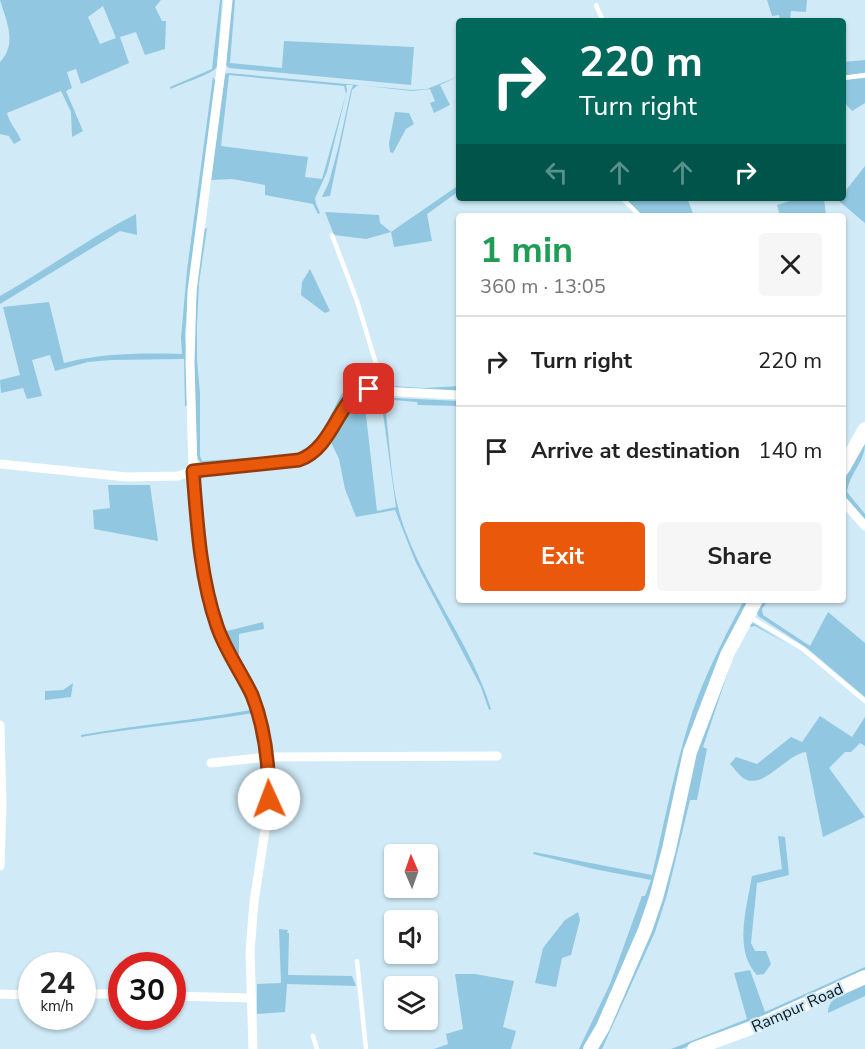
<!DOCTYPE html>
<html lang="en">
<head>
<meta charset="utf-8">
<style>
	body { margin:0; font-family:"Nunito Sans",sans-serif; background:#f6f6f6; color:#222; height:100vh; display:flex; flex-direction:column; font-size:22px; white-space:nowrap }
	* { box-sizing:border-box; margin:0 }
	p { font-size:20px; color:#767676 }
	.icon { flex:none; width:33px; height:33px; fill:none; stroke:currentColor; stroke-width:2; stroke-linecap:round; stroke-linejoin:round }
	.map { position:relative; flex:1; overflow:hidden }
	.drawer { position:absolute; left:456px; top:213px; width:390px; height:390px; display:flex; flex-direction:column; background:#fff; border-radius:6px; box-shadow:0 2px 4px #0004 }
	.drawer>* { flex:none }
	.top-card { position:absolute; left:456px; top:18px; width:390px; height:183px; border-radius:6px; box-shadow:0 2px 4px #0004; background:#00695c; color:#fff; overflow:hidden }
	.needle { width:39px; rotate:358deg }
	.controls { position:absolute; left:384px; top:844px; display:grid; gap:12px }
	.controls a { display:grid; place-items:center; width:54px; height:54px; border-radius:6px; background:#fff; box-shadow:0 2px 4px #0004; font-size:30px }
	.speed { position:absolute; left:18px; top:952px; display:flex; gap:12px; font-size:30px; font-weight:700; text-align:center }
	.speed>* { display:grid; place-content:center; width:78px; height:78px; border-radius:50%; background:#fff; box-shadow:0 2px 4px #0004; line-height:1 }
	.speed small { font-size:15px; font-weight:400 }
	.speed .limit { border:9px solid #d22; background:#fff; color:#111 }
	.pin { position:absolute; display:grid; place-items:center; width:51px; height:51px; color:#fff; margin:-26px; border-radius:12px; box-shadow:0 3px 9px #0006 }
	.me { position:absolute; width:66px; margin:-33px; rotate:358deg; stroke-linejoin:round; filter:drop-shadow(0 0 4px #0008) }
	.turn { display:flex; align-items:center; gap:21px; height:126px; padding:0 24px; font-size:27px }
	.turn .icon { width:78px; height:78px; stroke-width:2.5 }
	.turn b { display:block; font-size:42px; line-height:51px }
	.lanes { display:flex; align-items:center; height:57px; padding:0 24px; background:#0003; justify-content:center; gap:30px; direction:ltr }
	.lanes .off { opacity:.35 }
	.round { display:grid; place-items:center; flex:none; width:63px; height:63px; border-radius:6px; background:#f6f6f6 }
	.overview { display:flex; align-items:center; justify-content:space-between; height:102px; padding:0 24px }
	h1 { font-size:36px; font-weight:700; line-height:45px; color:#1e9e55 }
	.cta { display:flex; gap:12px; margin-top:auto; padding:12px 24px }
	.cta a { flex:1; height:69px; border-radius:6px; background:#ea580c; color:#fff; font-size:24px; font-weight:700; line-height:69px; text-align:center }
	.cta a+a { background:#f6f6f6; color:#222 }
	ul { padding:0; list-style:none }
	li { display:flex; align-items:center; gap:18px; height:90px; padding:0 24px; border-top:2px solid #e0e0e0 }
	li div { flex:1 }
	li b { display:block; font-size:22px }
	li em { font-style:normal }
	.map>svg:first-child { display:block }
	.green { fill:#91c7e0; fill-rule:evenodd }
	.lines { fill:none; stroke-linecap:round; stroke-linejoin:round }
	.lane { stroke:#fff; stroke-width:4.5 }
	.street { stroke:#fff; stroke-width:9 }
	.secondary { stroke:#fff; stroke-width:14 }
	.route-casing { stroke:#983908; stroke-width:15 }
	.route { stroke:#ea580c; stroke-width:10 }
	.labels { text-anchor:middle; stroke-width:4.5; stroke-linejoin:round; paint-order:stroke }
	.street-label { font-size:16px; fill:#111a1f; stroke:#d0eaf7 }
</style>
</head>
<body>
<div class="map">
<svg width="865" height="1049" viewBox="0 0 865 1049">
	<rect width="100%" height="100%" fill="#d0eaf7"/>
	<!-- green -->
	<g class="green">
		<path d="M 0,0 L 161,0 L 155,7 L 162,21 L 166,21 L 165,49 L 145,55 L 136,32 L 120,37 L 129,63 L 81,84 L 76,69 L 67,72 L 72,88 L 66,91 L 83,131 L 72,137 L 71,112 L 61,91 L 7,113 C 9,123 17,130 21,140 L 14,144 L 9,136 L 0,134 L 0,62 C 18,44 6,20 0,0 ZM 103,6 L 116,38 L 100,44 L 88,17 Z"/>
		<path d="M 220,0 L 222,0 L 217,67 C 211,75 182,83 171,89 L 170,87 L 212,69 Z"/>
		<path d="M 231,0 L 235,0 L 230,63 L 282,68 L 284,41 L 414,47 L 411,85 L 229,68 L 226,65 Z"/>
		<path d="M 767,0 L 807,0 L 806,12 L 791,11 L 790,21 L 780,21 L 779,15 L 772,16 Z"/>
		<path d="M 865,60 L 865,73 L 843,76 L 843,62 Z"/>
		<path d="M 228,73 L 412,90 L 427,89 L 459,76 L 440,85 L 450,105 L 434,113 L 430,103 L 435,101 L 430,89 L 412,91 L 358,85 L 352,90 L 330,196 L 322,197 L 329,182 L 339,145 L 351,90 L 353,85 L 346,85 L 347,90 L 327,172 L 315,198 L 316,204 L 320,213 L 318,214 L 313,204 L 265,195 L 265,185 L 232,179 L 211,180 L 225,74 ZM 229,75 L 344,86 L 346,94 L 322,179 L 305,177 L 308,157 L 221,146 Z"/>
		<path d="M 213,77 L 216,82 L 188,296 L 185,334 L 188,406 L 185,406 L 184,359 L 111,360 L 88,362 L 55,371 L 50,355 L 32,360 L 42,396 L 27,399 L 23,388 L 1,393 L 0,380 L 20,375 L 3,307 L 49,302 L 64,363 C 104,353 142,353 182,354 L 181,338 L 187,270 Z"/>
		<path d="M 865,78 L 865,103 L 852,111 L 843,101 L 843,80 Z"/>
		<path d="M 395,112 L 409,113 L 414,124 L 406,129 L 393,153 L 390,152 L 389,143 Z"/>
		<path d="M 865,166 L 865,223 L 839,201 L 843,198 L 843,194 Z"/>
		<path d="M 459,185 L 459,191 L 427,214 L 432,241 L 394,247 L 391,232 L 366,239 L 334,235 L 325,212 L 379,215 L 380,223 L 391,232 Z"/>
		<path d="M 623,198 L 687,198 L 694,216 L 638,216 Z"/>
		<path d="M 800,198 L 824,198 L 826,216 L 780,216 L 777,205 Z"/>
		<path d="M 136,214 L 137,235 L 120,231 L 0,304 L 0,296 C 46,270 89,238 136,214 Z"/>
		<path d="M 207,228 L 199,283 L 197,325 L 197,360 L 200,393 L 200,456 L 202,461 L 289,455 L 308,450 L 317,442 L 341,395 L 352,382 L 373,380 L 375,385 L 425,388 L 459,386 L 459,391 C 442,391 425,391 408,390 C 393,389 376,383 362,386 C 332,393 332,446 299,457 L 202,464 L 198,459 L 197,454 L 193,360 L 197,283 L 204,229 Z"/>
		<path d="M 310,269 L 330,311 L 325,313 L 301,295 L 302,282 Z"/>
		<path d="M 370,394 L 380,395 L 384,399 C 391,443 389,488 405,530 C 428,592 472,646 491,709 L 489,710 L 481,687 L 416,563 L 395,510 L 356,517 L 345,489 L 339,459 L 330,440 C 340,423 348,398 370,394 ZM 374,397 L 381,399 L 396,507 L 377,511 L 364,398 Z"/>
		<path d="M 395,398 L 459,401 L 459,406 L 418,405 L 417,402 L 393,400 Z"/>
		<path d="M 865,444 C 865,462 849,474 847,492 L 865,514 L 865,522 L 844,497 L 843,482 Z"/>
		<path d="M 302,464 L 303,466 L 208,475 L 202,478 L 199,485 C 203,526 208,596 227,631 L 263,622 L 264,629 L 239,634 L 239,656 L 256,691 L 265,714 L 273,756 L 269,754 L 267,738 L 226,639 L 215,607 L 199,514 L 197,481 L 205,473 Z"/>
		<path d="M 108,485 L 150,485 L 158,541 L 94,529 L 93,510 L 110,508 Z"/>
		<path d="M 762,600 L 768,600 L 762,609 L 763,615 L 810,646 L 828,612 L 865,643 L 865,697 L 807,648 L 758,616 L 757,612 Z"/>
		<path d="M 743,602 L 747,604 L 721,659 L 643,918 L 596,1028 L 583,1049 L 579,1049 L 610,984 L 642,896 L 645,896 L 651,880 L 594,869 L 533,854 L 534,852 L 652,875 C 665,820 675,764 693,710 C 706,673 724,638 743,602 Z"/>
		<path d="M 753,623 L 786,643 L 755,626 L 749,627 L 731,663 L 703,747 L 707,749 L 697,800 L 690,800 L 667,895 L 655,932 L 602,1049 L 595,1049 L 620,1000 L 694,754 L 713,701 L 747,626 Z"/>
		<path d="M 73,683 L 71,697 L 45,700 L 45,691 L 63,690 Z"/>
		<path d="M 251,710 L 253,713 C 196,723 138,727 81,737 L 81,735 C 137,725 195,720 251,710 Z"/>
		<path d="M 820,716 L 852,737 L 865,717 L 865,746 L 860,743 L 851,752 L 845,752 L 829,768 L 865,817 L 823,837 L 806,752 C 785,755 763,791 743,778 C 738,774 734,768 730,764 L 736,757 L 757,764 L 791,737 L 802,742 Z"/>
		<path d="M 778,836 L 785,837 L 789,875 L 757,883 L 751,943 L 755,951 L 766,951 L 771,964 L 764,974 L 757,975 C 733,950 747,907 752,876 L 782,869 Z"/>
		<path d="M 578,912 L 580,920 L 571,955 L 562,958 L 556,987 L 535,983 L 543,948 L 565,920 Z"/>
		<path d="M 279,929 L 288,930 L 287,933 L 289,933 L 288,975 L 352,976 L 356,986 L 287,984 L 285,1012 L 257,1014 L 257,984 L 281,983 Z"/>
		<path d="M 865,967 L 865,971 L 727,1032 L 681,1049 L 671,1049 L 747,1019 L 734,973 L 750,970 L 765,1012 Z"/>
		<path d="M 455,974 L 475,974 L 514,981 L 503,1027 L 516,1031 L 511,1049 L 434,1049 L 448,1044 L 446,1034 L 463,1029 Z"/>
		<path d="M 865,982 L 865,996 L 828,1013 C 828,995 851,989 865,982 Z"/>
	</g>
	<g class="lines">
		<!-- lane -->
		<g class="lane">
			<path d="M 596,5 L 603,21"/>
			<path d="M 843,78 L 865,75"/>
			<path d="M 622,198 L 640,216"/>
			<path d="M 332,235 L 357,301 L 384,390"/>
			<path d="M 750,617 L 803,649 L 865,701"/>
			<path d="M 357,961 L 366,1049"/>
			<path d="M 313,1036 L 317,1049"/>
		</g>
		<!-- street -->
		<g class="street">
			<path d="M 228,0 L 221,70 L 192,291 L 190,362 L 193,471 L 197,524 L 211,604 L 224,642 L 243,677 L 259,714 L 267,757 L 268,811 L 254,902 L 250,951 L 253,1049"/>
			<path d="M 0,464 L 127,477 L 178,476 L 193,471 L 299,460 L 310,457 L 316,451 C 331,432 340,400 363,390 L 459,395"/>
			<path d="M 843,501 L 865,526"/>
			<path d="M 0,725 L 2,805 L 0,866"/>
			<path d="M 211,763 L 267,757 L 497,756"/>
			<path d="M 0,994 L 32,995"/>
			<path d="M 82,994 L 122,994"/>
			<path d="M 172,996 L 251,998"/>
		</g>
		<!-- secondary -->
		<g class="secondary">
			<path d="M 843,468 L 865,429"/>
			<path d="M 590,1049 L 603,1027 L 645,930 L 656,898 L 669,849 L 690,752 L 727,655 L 756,600"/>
			<path d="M 694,1049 L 759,1025 L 865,977"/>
		</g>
	</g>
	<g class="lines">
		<!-- route casing -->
		<g class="route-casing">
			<path id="route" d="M 269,799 C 269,764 265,728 252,695 C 241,672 225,650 217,626 C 200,577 197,522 193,471 L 299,460 C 326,451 335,418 352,397 L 357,393 L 369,389"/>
		</g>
		<!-- route -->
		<use href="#route" class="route"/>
	</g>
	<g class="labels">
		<!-- street labels -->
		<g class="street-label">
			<text transform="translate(797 1007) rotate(-24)" y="6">Rampur Road</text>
		</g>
	</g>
</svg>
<div class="controls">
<a><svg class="needle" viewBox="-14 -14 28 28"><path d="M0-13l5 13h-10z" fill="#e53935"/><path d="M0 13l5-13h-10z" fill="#767676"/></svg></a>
<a><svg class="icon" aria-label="sound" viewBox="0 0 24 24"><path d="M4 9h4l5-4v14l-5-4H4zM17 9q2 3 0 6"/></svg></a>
<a><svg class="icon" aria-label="layers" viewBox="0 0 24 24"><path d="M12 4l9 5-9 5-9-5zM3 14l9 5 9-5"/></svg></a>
</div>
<div class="speed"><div>24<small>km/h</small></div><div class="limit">30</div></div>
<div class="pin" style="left:369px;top:389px;background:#d93025"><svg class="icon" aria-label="arrive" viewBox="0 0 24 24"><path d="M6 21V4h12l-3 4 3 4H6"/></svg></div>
<svg class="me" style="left:269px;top:799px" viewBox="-20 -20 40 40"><circle r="19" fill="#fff"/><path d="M0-13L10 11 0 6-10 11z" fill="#ea580c"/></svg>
<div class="top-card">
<div class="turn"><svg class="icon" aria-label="right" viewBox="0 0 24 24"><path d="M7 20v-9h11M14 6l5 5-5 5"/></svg><div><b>220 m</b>Turn right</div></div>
<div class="lanes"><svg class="icon off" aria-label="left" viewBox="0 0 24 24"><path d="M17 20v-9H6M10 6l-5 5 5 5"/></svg><svg class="icon off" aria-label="ahead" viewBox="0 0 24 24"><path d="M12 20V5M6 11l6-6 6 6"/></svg><svg class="icon off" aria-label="ahead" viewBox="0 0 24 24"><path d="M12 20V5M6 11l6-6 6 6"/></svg><svg class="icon" aria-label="right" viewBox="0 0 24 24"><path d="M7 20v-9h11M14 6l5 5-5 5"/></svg></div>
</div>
<section class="drawer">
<div class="overview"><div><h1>1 min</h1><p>360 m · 13:05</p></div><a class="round"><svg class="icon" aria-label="close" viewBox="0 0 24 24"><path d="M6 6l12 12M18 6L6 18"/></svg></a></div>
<ul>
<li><svg class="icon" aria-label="right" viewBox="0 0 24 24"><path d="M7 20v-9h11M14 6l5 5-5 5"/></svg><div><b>Turn right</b></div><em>220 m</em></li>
<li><svg class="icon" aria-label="arrive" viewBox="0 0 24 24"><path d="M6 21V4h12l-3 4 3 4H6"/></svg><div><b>Arrive at destination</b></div><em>140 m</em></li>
</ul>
<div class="cta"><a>Exit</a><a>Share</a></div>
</section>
</div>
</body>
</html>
